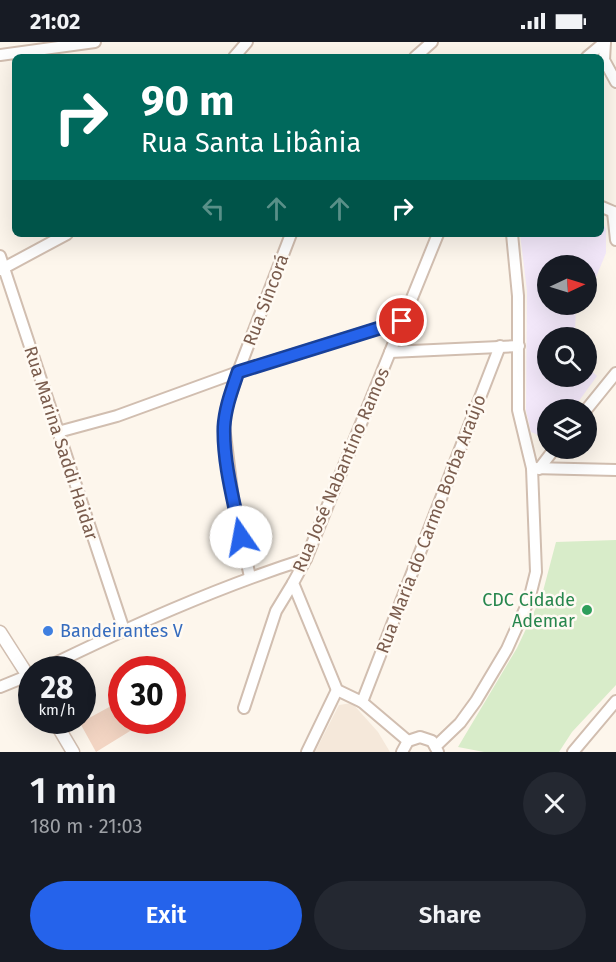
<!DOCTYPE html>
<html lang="en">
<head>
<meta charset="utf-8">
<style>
	body { margin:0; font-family:"Fira Sans",sans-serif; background:#242831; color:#f1f3f6; height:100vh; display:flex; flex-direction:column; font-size:22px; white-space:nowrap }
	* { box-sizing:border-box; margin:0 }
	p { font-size:20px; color:#9ea1a6 }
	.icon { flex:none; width:33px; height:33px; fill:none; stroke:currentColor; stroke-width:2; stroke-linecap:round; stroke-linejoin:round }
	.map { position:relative; height:710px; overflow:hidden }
	.sheet { display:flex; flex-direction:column; background:#171b24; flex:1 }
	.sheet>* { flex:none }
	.banner { position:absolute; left:12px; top:12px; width:592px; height:183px; border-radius:9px; box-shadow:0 6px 24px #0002; background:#00695c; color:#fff; overflow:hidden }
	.needle { width:39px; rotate:86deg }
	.tools { position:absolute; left:537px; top:213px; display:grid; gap:12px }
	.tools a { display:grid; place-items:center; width:60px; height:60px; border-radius:50%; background:#171b24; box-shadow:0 6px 24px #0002; font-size:30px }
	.speed { position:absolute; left:18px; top:614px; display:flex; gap:12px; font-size:30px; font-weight:700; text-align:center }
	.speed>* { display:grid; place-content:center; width:78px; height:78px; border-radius:50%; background:#171b24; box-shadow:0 6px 24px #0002; line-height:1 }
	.speed small { font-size:15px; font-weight:400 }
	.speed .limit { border:9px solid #d22; background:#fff; color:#111 }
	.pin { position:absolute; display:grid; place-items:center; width:51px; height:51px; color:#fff; margin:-26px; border:3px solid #fff; border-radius:50%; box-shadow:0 2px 6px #0007 }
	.me { position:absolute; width:66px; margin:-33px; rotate:348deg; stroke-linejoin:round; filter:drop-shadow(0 0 4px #0008) }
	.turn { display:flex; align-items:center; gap:21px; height:126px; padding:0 30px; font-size:27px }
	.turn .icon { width:78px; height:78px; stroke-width:2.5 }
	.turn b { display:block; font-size:42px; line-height:51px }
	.lanes { display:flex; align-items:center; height:57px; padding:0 30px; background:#0003; justify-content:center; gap:30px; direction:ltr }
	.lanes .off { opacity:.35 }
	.round { display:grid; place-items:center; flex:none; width:63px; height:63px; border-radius:32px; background:#242831 }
	.overview { display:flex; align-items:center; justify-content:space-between; height:102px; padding:0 30px }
	h1 { font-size:36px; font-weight:600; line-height:45px }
	.primary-button { display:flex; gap:12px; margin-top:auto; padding:12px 30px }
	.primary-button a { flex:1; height:69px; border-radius:36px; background:#2563eb; color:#fff; font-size:24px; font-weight:600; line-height:69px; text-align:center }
	.primary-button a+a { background:#242831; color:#f1f3f6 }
	.status { display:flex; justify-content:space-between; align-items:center; height:42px; padding:0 30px; background:#171b24; direction:ltr }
	.status svg { height:16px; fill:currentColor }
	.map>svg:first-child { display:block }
	.residential { fill:#f5e8da }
	.education { fill:#f3e8fa }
	.green { fill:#d8ecc9 }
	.building { fill:#f3d5c3 }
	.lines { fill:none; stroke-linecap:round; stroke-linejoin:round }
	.minor-casing { stroke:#d1beb0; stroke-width:14 }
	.tertiary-casing { stroke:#d1beb0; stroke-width:15 }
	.minor { stroke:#fff; stroke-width:10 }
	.tertiary { stroke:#fff; stroke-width:12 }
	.route-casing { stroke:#184099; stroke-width:15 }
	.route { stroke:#2563eb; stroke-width:10 }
	.leisure-dot { fill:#2e9e5b; stroke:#fffaf3; stroke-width:2 }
	.shop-dot { fill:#3f7fe0; stroke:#fffaf3; stroke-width:2 }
	.labels { text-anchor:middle; stroke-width:5; stroke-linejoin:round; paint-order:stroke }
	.street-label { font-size:18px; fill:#7a5c4d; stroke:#fffaf3 }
	.leisure-label { font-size:18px; fill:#27864d; stroke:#fffaf3; text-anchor:end }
	.shop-label { font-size:18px; fill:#366cbe; stroke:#fffaf3; text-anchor:start }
</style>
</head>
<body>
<div class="status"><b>21:02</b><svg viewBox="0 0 49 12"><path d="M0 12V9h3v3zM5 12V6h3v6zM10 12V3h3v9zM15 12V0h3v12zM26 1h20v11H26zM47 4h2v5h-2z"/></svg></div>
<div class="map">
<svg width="616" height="710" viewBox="0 0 616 710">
	<rect width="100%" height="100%" fill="#fdf6ec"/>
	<!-- residential -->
	<path class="residential" d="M 352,661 L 378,690 L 390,710 L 315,710 L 339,663 Z"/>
	<!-- education -->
	<path class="education" d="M 602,180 L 606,187 L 606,211 L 589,252 L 587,251 L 586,224 L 548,224 L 548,262 L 576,263 L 575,292 L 586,295 L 548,296 L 548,334 L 586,334 L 587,325 L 597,334 L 573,367 L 548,368 L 547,394 L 543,395 L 531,390 L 526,369 L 527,249 L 520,192 L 602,192 Z"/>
	<!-- green -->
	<path class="green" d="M 616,498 L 616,643 L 572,690 L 559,710 L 484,710 L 458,705 L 517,606 L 542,553 L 556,500 Z"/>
	<!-- building -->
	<path class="building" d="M 122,658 L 122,678 L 148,678 L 96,710 L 80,681 Z"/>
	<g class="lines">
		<!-- minor casing -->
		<g class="minor-casing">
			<g id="minor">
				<path d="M 605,0 L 604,18 L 616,40"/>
				<path d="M 0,13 L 95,0"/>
				<path d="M 234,15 L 247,0"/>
				<path d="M 415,15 L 432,0"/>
				<path d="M 587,15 L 605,0"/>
				<path d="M 602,165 L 616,171"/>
				<path d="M 613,170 L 616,198"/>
				<path d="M 0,214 L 124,588"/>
				<path d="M 0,228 L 67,192"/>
				<path d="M 390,310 L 519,304"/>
				<path d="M 586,368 L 616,331"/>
				<path d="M 58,390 L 117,374 L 238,330 L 402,279"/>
				<path d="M 532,426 L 616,428"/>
				<path d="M 539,427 L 555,406"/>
				<path d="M 250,535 L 233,457 L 224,384 L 227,364 L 238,330 L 291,192"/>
				<path d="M 43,627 C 129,585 215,546 306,517"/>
				<path d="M 0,645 L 32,632"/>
				<path d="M 362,660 L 500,304"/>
				<path d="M 244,666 L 276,569 L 293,541"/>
				<path d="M 408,699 L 362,660 L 337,648 L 293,541 L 306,517 L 438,192"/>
				<path d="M 436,704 L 460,681 L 476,659 L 507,607 L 529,558 L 536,530 L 532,426 L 518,368 L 518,254 L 512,192"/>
				<path d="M 307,710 L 337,648"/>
				<path d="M 402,710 L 408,699 L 420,695 L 432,699 L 438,710"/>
				<path d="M 573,710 L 616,659"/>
			</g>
		</g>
		<!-- tertiary casing -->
		<g class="tertiary-casing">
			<g id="tertiary">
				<path d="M 0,590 L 32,640"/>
				<path d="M 54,678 L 73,710"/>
			</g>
		</g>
		<!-- minor -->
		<use href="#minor" class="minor"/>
		<!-- tertiary -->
		<use href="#tertiary" class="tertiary"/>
	</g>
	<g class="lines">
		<!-- route casing -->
		<g class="route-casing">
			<path id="route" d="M 241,495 C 234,460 223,421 224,385 C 225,366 232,348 238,330 L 402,279"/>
		</g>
		<!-- route -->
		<use href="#route" class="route"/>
	</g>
	<!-- markers -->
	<circle class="leisure-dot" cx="587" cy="568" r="6"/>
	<circle class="shop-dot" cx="48" cy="589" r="6"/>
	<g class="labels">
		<!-- street labels -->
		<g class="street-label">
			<text transform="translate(266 258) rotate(-69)" y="6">Rua Sincorá</text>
			<text transform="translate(61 401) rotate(72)" y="6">Rua Marina Saddi Haidar</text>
			<text transform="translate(341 428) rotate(-67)" y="6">Rua José Nabantino Ramos</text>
			<text transform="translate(431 482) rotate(-69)" y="6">Rua Maria do Carmo Borba Araújo</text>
		</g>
		<!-- leisure labels -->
		<g class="leisure-label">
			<text x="575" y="564">CDC Cidade<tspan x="575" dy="21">Ademar</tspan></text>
		</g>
		<!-- shop labels -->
		<g class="shop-label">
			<text x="60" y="595">Bandeirantes V</text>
		</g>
	</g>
</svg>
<div class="tools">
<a><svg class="needle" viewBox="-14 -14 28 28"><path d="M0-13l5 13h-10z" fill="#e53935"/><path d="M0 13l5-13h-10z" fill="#9ea1a6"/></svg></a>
<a><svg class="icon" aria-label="search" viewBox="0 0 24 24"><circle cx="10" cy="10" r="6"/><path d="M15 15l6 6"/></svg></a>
<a><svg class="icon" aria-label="layers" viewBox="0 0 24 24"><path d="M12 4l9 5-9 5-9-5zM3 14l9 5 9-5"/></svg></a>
</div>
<div class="speed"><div>28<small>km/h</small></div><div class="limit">30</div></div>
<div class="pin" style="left:402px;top:279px;background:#d93025"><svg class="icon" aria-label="arrive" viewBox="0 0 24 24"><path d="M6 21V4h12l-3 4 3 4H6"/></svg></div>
<svg class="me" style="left:241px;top:495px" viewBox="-20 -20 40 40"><circle r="19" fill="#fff"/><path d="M0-13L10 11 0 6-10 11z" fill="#2563eb"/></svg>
<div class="banner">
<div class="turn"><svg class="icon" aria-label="right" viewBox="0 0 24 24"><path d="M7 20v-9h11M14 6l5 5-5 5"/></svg><div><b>90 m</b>Rua Santa Libânia</div></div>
<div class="lanes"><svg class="icon off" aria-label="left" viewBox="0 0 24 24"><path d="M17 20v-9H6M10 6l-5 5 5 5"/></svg><svg class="icon off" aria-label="ahead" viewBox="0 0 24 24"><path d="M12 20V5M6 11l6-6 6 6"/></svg><svg class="icon off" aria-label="ahead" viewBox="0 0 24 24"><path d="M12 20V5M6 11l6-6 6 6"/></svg><svg class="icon" aria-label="right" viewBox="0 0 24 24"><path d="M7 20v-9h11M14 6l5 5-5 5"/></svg></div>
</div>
</div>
<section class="sheet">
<div class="overview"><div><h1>1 min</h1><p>180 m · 21:03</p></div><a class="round"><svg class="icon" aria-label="close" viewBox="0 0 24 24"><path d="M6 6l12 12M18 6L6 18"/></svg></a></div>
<div class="primary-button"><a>Exit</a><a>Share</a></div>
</section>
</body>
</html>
